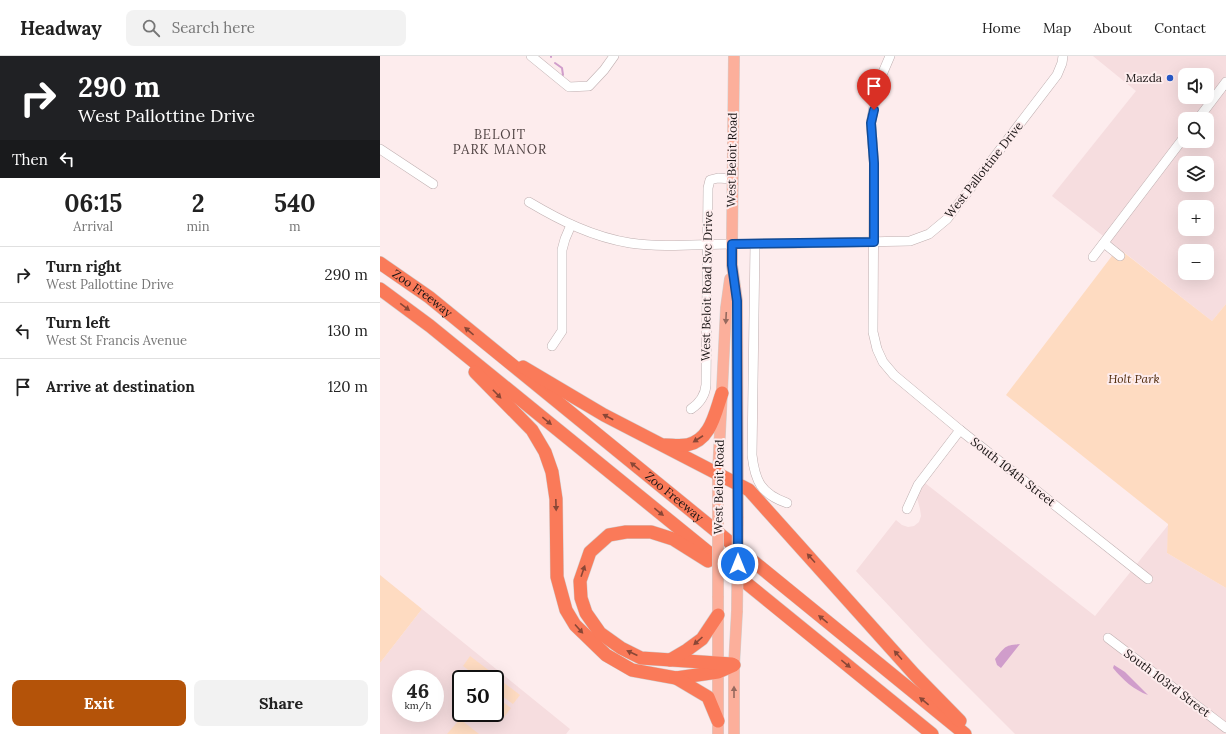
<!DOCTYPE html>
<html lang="en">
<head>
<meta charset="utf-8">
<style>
	body { margin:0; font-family:Lora,serif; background:#f2f2f2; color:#222; height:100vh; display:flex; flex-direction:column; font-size:15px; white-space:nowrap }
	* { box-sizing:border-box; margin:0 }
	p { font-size:13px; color:#767676 }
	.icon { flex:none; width:22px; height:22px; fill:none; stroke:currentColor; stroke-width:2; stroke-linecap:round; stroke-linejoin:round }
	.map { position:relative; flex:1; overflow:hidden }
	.details { display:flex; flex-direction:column; background:#fff; width:380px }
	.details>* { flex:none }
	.hud { background:#202124; color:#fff; overflow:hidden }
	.tools { position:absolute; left:798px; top:12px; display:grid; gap:8px }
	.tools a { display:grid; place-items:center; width:36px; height:36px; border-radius:8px; background:#fff; box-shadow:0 4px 16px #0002; font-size:20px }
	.speed { position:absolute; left:12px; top:614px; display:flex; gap:8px; font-size:20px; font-weight:700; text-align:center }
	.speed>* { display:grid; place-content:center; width:52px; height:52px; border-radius:50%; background:#fff; box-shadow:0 4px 16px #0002; line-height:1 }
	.speed small { font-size:10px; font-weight:400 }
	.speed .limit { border:2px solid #111; border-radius:6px; background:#fff; color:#111 }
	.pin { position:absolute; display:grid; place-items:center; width:34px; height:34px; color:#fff; margin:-41px -17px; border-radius:50% 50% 50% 0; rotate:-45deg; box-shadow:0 0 4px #0007 }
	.pin .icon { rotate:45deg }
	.me { position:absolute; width:44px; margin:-22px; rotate:0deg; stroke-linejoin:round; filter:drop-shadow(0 0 3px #0008) }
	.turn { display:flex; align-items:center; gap:14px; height:84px; padding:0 12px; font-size:18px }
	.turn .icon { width:52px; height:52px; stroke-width:2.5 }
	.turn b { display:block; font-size:28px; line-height:34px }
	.then { display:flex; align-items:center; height:38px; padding:0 12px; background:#0003; gap:8px; font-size:15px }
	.eta { display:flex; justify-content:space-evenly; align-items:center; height:68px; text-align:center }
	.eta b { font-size:24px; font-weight:800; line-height:28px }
	.action { display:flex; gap:8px; margin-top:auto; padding:8px 12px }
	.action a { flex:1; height:46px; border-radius:8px; background:#b45309; color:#fff; font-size:16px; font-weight:800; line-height:46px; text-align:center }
	.action a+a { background:#f2f2f2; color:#222 }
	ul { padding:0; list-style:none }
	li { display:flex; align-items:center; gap:12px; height:56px; padding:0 12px; border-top:1px solid #e0e0e0 }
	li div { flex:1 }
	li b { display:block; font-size:15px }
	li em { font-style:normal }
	header { display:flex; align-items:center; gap:24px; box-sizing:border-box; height:56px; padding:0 20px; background:#fff; border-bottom:1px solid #e0e0e0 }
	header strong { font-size:19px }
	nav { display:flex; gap:22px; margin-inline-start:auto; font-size:14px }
	.search { width:280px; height:36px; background:#f2f2f2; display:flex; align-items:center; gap:10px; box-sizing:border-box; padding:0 14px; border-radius:8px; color:#767676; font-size:15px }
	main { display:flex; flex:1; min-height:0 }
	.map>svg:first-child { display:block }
	.built { fill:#f6dddf; fill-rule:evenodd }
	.green { fill:#fedbc1 }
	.water { fill:#d09dcb }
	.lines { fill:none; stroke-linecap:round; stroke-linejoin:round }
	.stream { stroke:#d09dcb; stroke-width:2 }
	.minor-casing { stroke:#bfafb0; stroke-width:10 }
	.major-casing { stroke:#d1d0d0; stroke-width:12 }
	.highway-casing { stroke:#d1d0d0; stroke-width:14 }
	.minor { stroke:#fff; stroke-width:9 }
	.major { stroke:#fcaf9b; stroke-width:11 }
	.highway { stroke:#fa7a59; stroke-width:13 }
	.major-bridge-casing { stroke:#d1d0d0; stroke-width:12; stroke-linecap:butt }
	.major-bridge { stroke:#fcaf9b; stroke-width:11 }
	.oneway { fill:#8a4736 }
	.oneway2 { fill:#96695e }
	.route-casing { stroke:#114b97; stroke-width:10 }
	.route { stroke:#1a73e8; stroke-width:7 }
	.poi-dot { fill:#2859c7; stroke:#fdeced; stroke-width:1.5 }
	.labels { text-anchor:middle; stroke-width:4; stroke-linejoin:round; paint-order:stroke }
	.poi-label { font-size:12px; fill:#191414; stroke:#fdeced; text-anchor:end }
	.street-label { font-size:12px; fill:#191414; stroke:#fdeced }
	.park-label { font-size:12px; font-style:italic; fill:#502b0b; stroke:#fdeced }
	.neighbourhood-label { font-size:13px; letter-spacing:1px; fill:#514444; stroke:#fdeced }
</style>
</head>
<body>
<header>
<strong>Headway</strong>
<div class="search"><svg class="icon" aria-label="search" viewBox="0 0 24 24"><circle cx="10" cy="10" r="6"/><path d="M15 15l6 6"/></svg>Search here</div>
<nav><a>Home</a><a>Map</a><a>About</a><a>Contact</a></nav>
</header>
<main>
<section class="details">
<div class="hud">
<div class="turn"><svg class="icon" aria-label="right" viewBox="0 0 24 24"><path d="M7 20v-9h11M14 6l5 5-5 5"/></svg><div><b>290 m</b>West Pallottine Drive</div></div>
<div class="then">Then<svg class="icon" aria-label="left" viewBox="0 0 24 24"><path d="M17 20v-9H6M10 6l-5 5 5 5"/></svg></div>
</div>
<div class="eta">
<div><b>06:15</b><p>Arrival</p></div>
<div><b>2</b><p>min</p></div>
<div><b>540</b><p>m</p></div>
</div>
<ul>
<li><svg class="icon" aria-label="right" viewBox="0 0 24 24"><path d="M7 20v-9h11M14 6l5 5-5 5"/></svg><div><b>Turn right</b><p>West Pallottine Drive</p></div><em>290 m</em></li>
<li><svg class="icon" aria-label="left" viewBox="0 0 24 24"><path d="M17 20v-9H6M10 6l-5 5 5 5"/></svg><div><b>Turn left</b><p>West St Francis Avenue</p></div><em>130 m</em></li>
<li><svg class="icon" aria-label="arrive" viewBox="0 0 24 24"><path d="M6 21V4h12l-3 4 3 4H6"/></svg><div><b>Arrive at destination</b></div><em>120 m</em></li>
</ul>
<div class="action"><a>Exit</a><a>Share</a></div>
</section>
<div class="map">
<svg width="846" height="678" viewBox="0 0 846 678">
	<rect width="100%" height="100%" fill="#fdeced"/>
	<!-- built -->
	<g class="built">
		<path d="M 713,0 L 846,0 L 846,248 L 832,265 L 672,140 L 756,35 ZM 805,19 L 827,19 L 827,41 L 805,41 ZM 805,63 L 827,63 L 827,85 L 805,85 ZM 805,107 L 827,107 L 827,129 L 805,129 ZM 805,151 L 827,151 L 827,173 L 805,173 ZM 805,195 L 827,195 L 827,217 L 805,217 Z"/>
		<path d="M 545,427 L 715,560 L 789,468 L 787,497 L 846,532 L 846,678 L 635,678 L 546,589 L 476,515 L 516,464 L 522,469 L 528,471 L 534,470 L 539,466 L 541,460 L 540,453 L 537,442 L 538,437 Z"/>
		<path d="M 42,553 L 190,673 L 186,678 L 0,678 L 0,607 ZM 21,623 L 55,623 L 55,657 L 21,657 ZM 81,623 L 115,623 L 115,657 L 81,657 Z"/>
	</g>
	<!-- green -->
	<g class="green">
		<path d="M 738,192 L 832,265 L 846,248 L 846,532 L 787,497 L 788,468 L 626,339 Z"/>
		<path d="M 0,519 L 42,553 L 0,607 Z"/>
		<path d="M 90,600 L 111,616 L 106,623 L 100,623 L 83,610 Z"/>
		<path d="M 119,623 L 140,639 L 133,648 L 115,635 L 115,629 Z"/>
		<path d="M 115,640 L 131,652 L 124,661 L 115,654 Z"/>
		<path d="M 80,663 L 99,678 L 67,678 Z"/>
	</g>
	<!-- water -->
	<g class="water">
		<path d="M 640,588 L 621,612 L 617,609 L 615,603 C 625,591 624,589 640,588 Z"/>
		<path d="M 734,609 L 745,616 L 768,639 C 754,634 743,624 733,612 Z"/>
	</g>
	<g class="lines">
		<!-- stream -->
		<g class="stream">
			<path d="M 171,0 L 171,1"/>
			<path d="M 175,7 L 182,12 L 183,19"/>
		</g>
		<!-- minor casing -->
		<g class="minor-casing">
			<g id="minor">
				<path d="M 151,0 L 189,31 L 209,30 L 224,14 L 234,0"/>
				<path d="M 510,0 L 498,28 L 491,67 L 494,107 L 493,276 L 497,293 L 503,306 L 514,319 L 580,374 L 768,523"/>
				<path d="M 818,63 L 846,26"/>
				<path d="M 0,93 L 53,128"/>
				<path d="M 149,146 C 181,165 213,181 250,187 C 284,192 319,188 353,188 C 412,188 471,186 530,185 L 549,178 L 567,163 L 677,19 L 682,7 L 683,0"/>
				<path d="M 724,187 L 740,200"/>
				<path d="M 375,188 L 372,399 C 375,425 381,438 407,447"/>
				<path d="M 713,201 L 805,80"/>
				<path d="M 172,290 L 182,275 L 182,194 L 185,183 L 191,169"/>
				<path d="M 311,353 C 320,347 325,340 326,329 L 328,132 L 330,124 L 338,122 L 352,123"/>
				<path d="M 527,453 L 538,429 L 580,374"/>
				<path d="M 728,582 L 846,672"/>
			</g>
		</g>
		<!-- major casing -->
		<g class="major-casing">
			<g id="major">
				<path d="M 354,0 L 352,188 L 352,209 L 357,245 L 358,462"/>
				<path d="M 338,445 L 338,417 L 346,252 L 350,223"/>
				<path d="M 338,540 L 338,678"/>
				<path d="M 354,678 L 354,609 L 357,555"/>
			</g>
		</g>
		<!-- highway casing -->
		<g class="highway-casing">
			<g id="highway">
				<path id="s1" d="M 0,207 L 49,241 L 585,678"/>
				<path d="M 0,233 L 50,270 L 552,678"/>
				<path d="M 143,311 L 224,359 L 369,434 L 534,618 L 580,665"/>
				<path d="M 95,316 L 152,374 L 165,396 L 172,416 L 176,443 L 177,521 L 186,554 L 195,569 L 226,599 L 252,614 L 296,622 L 338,616 L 354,609"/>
				<path d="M 285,389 C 292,389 299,390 307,389 C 331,384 335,357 342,337"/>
				<path d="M 328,505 L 293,483 L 271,476 L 246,476 L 229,479 L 210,496 L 200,525 L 201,542 L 206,557 L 220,577 L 241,592 L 261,602 L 352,608"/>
				<path d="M 290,604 L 307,594 L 322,583 L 338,559"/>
				<path d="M 296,622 L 328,641 L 338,665"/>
			</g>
		</g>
		<!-- minor -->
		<use href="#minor" class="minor"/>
		<!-- major -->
		<use href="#major" class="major"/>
		<!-- highway -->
		<use href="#highway" class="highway"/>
		<!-- major-bridge casing -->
		<g class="major-bridge-casing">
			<g id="major-bridge">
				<path d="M 338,445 L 338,540"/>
				<path d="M 357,555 L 358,462"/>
			</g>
		</g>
		<!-- major-bridge -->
		<use href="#major-bridge" class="major-bridge"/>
	</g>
	<!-- one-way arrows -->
	<defs><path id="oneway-solid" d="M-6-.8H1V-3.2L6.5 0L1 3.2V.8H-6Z"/></defs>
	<g class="oneway">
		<use href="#oneway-solid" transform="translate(25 251) rotate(37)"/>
		<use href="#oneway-solid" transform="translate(89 275) rotate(-140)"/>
		<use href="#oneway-solid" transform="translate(117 338) rotate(46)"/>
		<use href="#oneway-solid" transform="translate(228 361) rotate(-152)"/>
		<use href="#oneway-solid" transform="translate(167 365) rotate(39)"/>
		<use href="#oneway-solid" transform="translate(318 383) rotate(147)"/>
		<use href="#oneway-solid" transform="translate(255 410) rotate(-141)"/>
		<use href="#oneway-solid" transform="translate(176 449) rotate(88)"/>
		<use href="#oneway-solid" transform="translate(279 456) rotate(39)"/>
		<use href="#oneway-solid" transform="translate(431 502) rotate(-132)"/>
		<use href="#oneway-solid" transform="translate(203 515) rotate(-71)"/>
		<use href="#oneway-solid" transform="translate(443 563) rotate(-141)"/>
		<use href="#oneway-solid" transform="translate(199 573) rotate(48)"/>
		<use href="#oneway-solid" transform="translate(318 585) rotate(138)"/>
		<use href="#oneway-solid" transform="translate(252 597) rotate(-155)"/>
		<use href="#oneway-solid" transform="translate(518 599) rotate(-132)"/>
		<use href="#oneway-solid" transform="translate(466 608) rotate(39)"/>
		<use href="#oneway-solid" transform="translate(544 645) rotate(-141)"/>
	</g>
	<g class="oneway2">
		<use href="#oneway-solid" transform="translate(346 262) rotate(93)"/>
		<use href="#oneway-solid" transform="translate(354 636) rotate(-90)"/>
	</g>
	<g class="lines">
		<!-- route casing -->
		<g class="route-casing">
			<path id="route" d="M 358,508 L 357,245 L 352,209 L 352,188 L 494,186 L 494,107 L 491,67 L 494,54"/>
		</g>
		<!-- route -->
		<use href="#route" class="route"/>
	</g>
	<!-- markers -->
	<circle class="poi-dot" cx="790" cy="22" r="4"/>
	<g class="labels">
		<!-- poi labels -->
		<g class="poi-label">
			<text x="782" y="26">Mazda</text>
		</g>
		<!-- street labels -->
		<g class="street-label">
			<text transform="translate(352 104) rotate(-89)" y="4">West Beloit Road</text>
			<text transform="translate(604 114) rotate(-52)" y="4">West Pallottine Drive</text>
			<text transform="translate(327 230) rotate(-89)" y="4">West Beloit Road Svc Drive</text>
			<text dy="4" stroke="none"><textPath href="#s1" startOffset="52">Zoo Freeway</textPath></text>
			<text transform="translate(633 416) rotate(38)" y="4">South 104th Street</text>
			<text transform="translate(339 431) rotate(-89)" y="4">West Beloit Road</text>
			<text dy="4" stroke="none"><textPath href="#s1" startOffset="376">Zoo Freeway</textPath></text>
			<text transform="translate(787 627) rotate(37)" y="4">South 103rd Street</text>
		</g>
		<!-- park labels -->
		<g class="park-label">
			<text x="754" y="327">Holt Park</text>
		</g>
		<!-- neighbourhood labels -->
		<g class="neighbourhood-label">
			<text x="120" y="83">BELOIT<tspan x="120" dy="15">PARK MANOR</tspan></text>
		</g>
	</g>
</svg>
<div class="tools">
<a><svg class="icon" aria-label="sound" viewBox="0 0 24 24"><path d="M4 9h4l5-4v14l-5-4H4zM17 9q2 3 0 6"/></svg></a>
<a><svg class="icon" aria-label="search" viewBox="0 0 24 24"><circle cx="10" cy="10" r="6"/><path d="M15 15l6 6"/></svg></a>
<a><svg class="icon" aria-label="layers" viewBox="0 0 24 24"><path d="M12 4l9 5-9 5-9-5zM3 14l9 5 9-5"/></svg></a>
<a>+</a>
<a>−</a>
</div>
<div class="speed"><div>46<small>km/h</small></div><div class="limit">50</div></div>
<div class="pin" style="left:494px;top:54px;background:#d93025"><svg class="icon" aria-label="arrive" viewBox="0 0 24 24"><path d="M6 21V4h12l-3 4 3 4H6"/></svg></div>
<svg class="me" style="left:358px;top:508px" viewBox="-20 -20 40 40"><circle r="17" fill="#1a73e8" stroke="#fff" stroke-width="3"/><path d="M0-11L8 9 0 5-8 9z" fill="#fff"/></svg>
</div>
</main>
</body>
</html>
